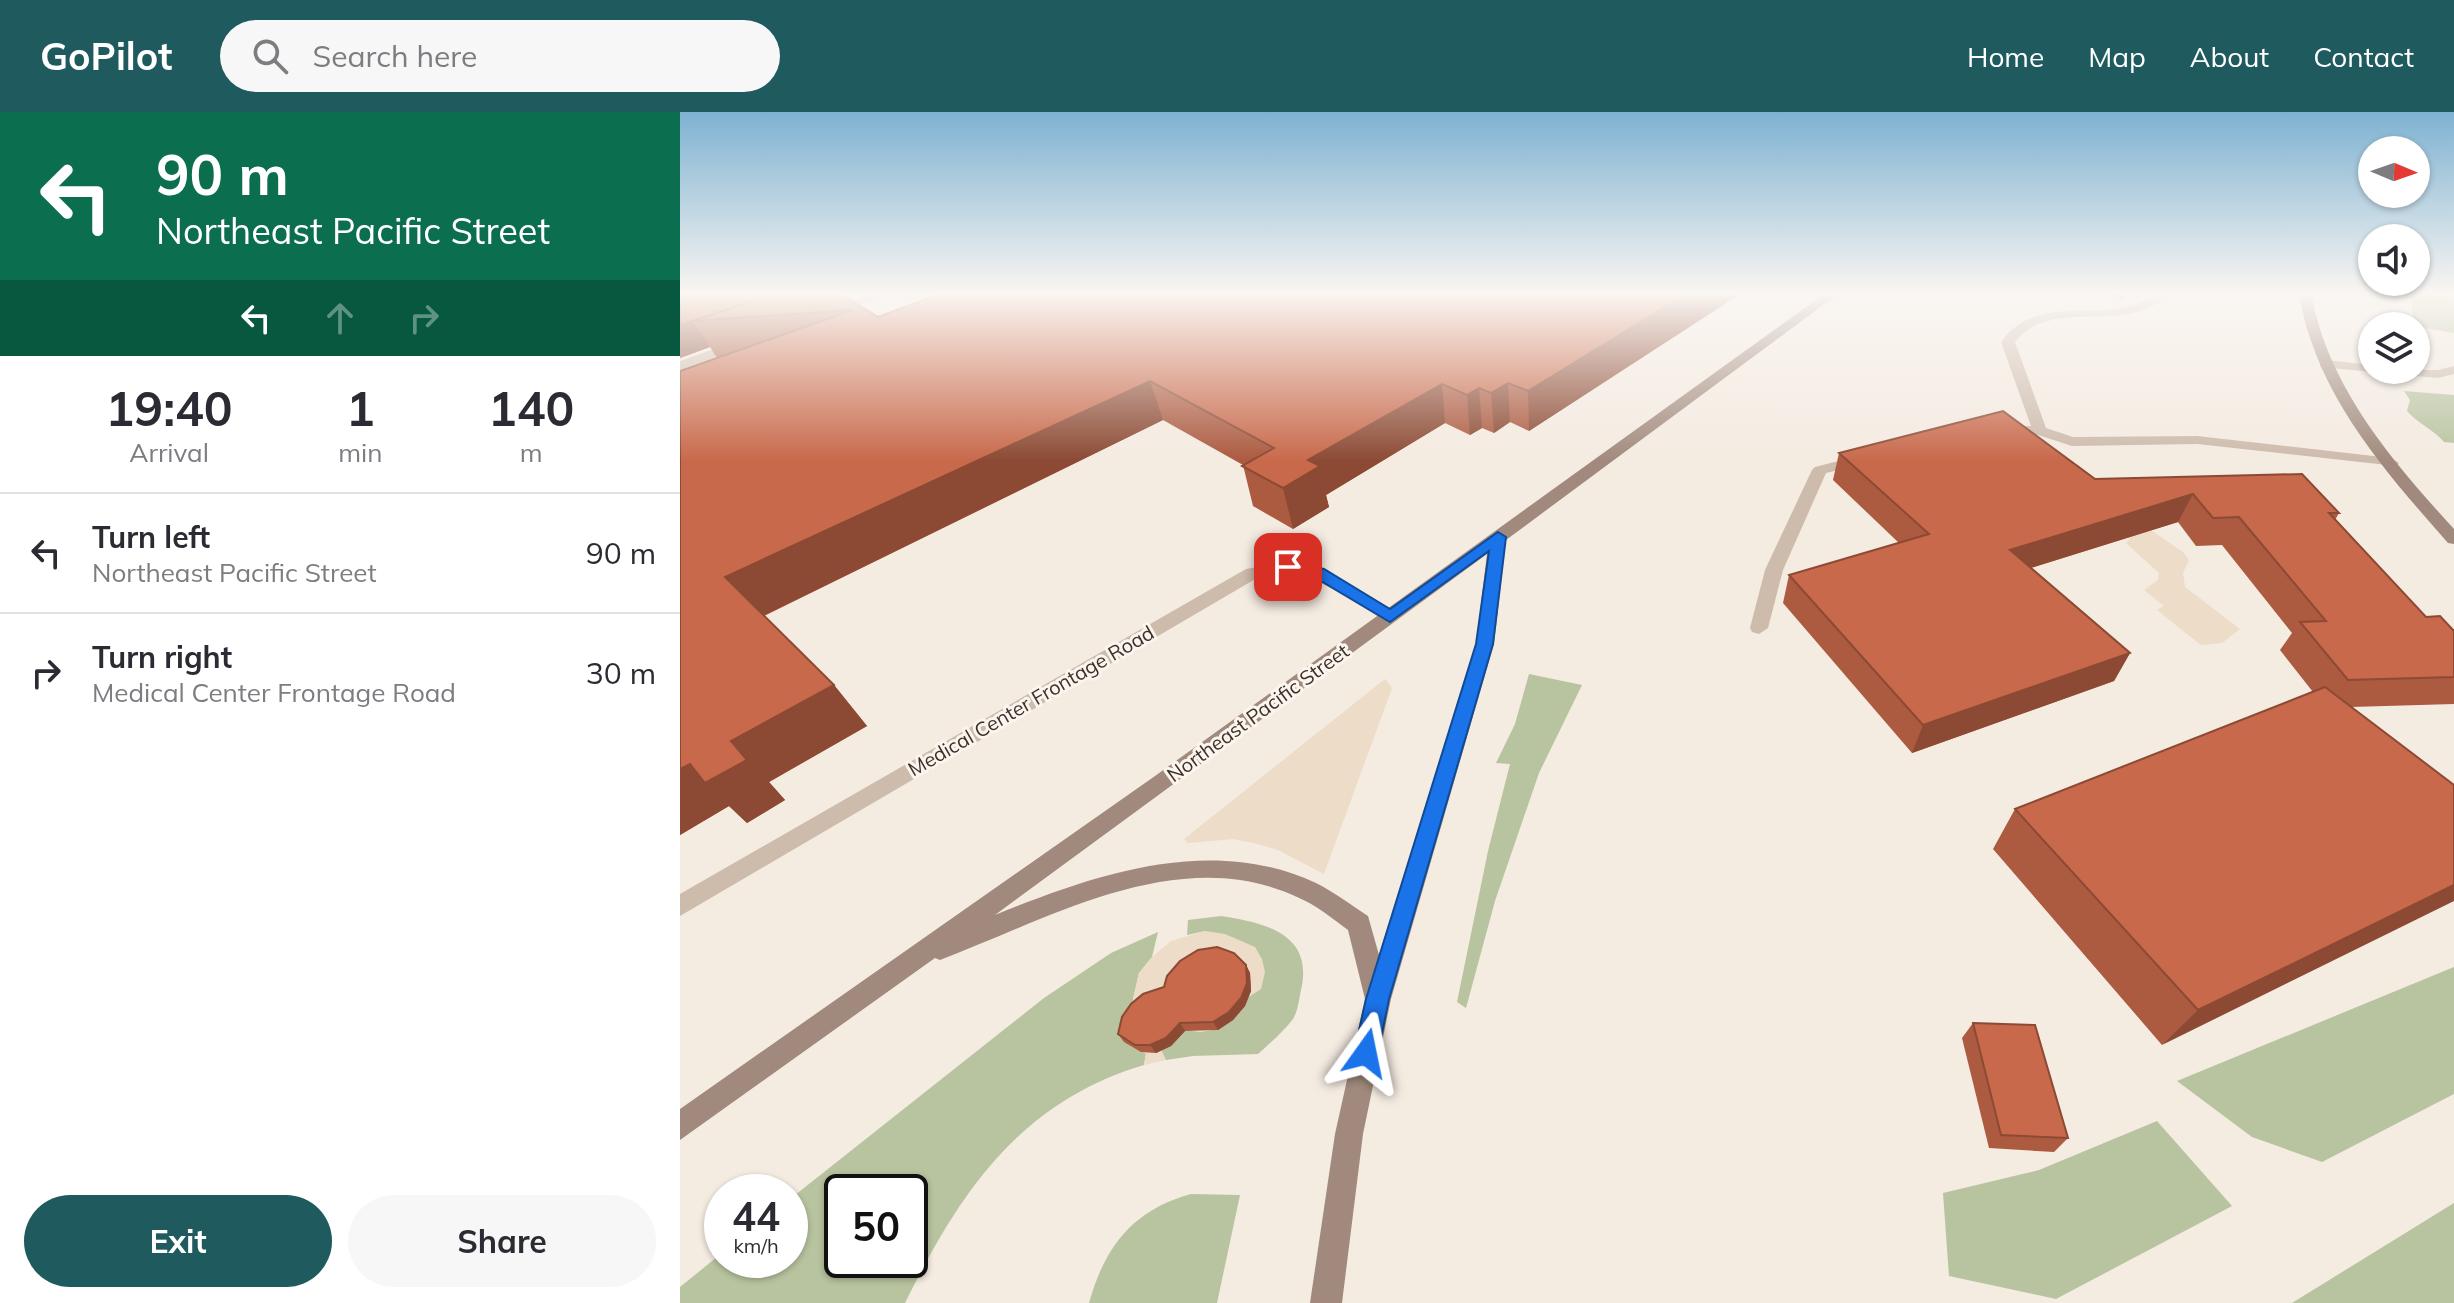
<!DOCTYPE html>
<html lang="en">
<head>
<meta charset="utf-8">
<style>
	body { margin:0; font-family:Mulish,sans-serif; background:#f7f7f7; color:#2b2b33; height:100vh; display:flex; flex-direction:column; font-size:30px; white-space:nowrap }
	* { box-sizing:border-box; margin:0 }
	p { font-size:26px; color:#7c7c81 }
	.icon { flex:none; width:44px; height:44px; fill:none; stroke:currentColor; stroke-width:2; stroke-linecap:round; stroke-linejoin:round }
	.map { position:relative; flex:1; overflow:hidden }
	.details { display:flex; flex-direction:column; background:#fff; width:680px }
	.details>* { flex:none }
	.top-card { background:#0b6e4f; color:#fff; overflow:hidden }
	.needle { width:52px; rotate:92deg }
	.buttons { position:absolute; left:1678px; top:24px; display:grid; gap:16px }
	.buttons a { display:grid; place-items:center; width:72px; height:72px; border-radius:50%; background:#fff; box-shadow:0 2px 6px #0004; font-size:40px }
	.speed { position:absolute; left:24px; top:1062px; display:flex; gap:16px; font-size:40px; font-weight:700; text-align:center }
	.speed>* { display:grid; place-content:center; width:104px; height:104px; border-radius:50%; background:#fff; box-shadow:0 2px 6px #0004; line-height:1 }
	.speed small { font-size:20px; font-weight:400 }
	.speed .limit { border:4px solid #111; border-radius:12px; background:#fff; color:#111 }
	.pin { position:absolute; display:grid; place-items:center; width:68px; height:68px; color:#fff; margin:-34px; border-radius:16px; box-shadow:0 4px 12px #0006 }
	.me { position:absolute; width:88px; margin:-44px; rotate:12deg; stroke-linejoin:round; filter:drop-shadow(0 0 6px #0008) }
	.turn { display:flex; align-items:center; gap:28px; height:168px; padding:0 24px; font-size:36px }
	.turn .icon { width:104px; height:104px; stroke-width:2.5 }
	.turn b { display:block; font-size:56px; line-height:68px }
	.lanes { display:flex; align-items:center; height:76px; padding:0 24px; background:#0003; justify-content:center; gap:40px; direction:ltr }
	.lanes .off { opacity:.35 }
	.eta { display:flex; justify-content:space-evenly; align-items:center; height:136px; text-align:center }
	.eta b { font-size:48px; font-weight:700; line-height:56px }
	.cta { display:flex; gap:16px; margin-top:auto; padding:16px 24px }
	.cta a { flex:1; height:92px; border-radius:48px; background:#1f5a5e; color:#fff; font-size:32px; font-weight:700; line-height:92px; text-align:center }
	.cta a+a { background:#f7f7f7; color:#2b2b33 }
	ul { padding:0; list-style:none }
	li { display:flex; align-items:center; gap:24px; height:120px; padding:0 24px; border-top:2px solid #e1e1e2 }
	li div { flex:1 }
	li b { display:block; font-size:30px }
	li em { font-style:normal }
	header { display:flex; align-items:center; gap:48px; box-sizing:border-box; height:112px; padding:0 40px; background:#1f5a5e; color:#fff }
	header strong { font-size:38px }
	nav { display:flex; gap:44px; margin-inline-start:auto; font-size:28px }
	.search { width:560px; height:72px; background:#f7f7f7; display:flex; align-items:center; gap:20px; box-sizing:border-box; padding:0 28px; border-radius:44px; color:#7c7c81; font-size:30px }
	main { display:flex; flex:1; min-height:0 }
	.map>svg:first-child { display:block }
	.green { fill:#b8c4a0; fill-rule:evenodd }
	.plaza { fill:#ecdcc8 }
	.lines { fill:none; stroke-linecap:round; stroke-linejoin:round }
	.lane { fill:#cdbbac; fill-rule:evenodd }
	.street { fill:#cdbbac; fill-rule:evenodd }
	.secondary { fill:#a18a7d; fill-rule:evenodd }
	.wall { fill:#ac5a40 }
	.shaded-wall { fill:#8c4a34 }
	.building { fill:#c8694b; stroke:#8c4a34; stroke-width:2 }
	.route { fill:#1a73e8; stroke:#114b97; stroke-width:2 }
	.labels { text-anchor:middle; stroke-width:6; stroke-linejoin:round; paint-order:stroke }
	.street-label { font-size:20px; fill:#3b302b; stroke:#fbf5ee }
</style>
</head>
<body>
<header>
<strong>GoPilot</strong>
<div class="search"><svg class="icon" aria-label="search" viewBox="0 0 24 24"><circle cx="10" cy="10" r="6"/><path d="M15 15l6 6"/></svg>Search here</div>
<nav><a>Home</a><a>Map</a><a>About</a><a>Contact</a></nav>
</header>
<main>
<section class="details">
<div class="top-card">
<div class="turn"><svg class="icon" aria-label="left" viewBox="0 0 24 24"><path d="M17 20v-9H6M10 6l-5 5 5 5"/></svg><div><b>90 m</b>Northeast Pacific Street</div></div>
<div class="lanes"><svg class="icon" aria-label="left" viewBox="0 0 24 24"><path d="M17 20v-9H6M10 6l-5 5 5 5"/></svg><svg class="icon off" aria-label="ahead" viewBox="0 0 24 24"><path d="M12 20V5M6 11l6-6 6 6"/></svg><svg class="icon off" aria-label="right" viewBox="0 0 24 24"><path d="M7 20v-9h11M14 6l5 5-5 5"/></svg></div>
</div>
<div class="eta">
<div><b>19:40</b><p>Arrival</p></div>
<div><b>1</b><p>min</p></div>
<div><b>140</b><p>m</p></div>
</div>
<ul>
<li><svg class="icon" aria-label="left" viewBox="0 0 24 24"><path d="M17 20v-9H6M10 6l-5 5 5 5"/></svg><div><b>Turn left</b><p>Northeast Pacific Street</p></div><em>90 m</em></li>
<li><svg class="icon" aria-label="right" viewBox="0 0 24 24"><path d="M7 20v-9h11M14 6l5 5-5 5"/></svg><div><b>Turn right</b><p>Medical Center Frontage Road</p></div><em>30 m</em></li>
</ul>
<div class="cta"><a>Exit</a><a>Share</a></div>
</section>
<div class="map">
<svg width="1774" height="1191" viewBox="0 0 1774 1191">
	<rect width="100%" height="100%" fill="#f4ebe1"/>
	<!-- green -->
	<g class="green">
		<path d="M 1731,182 L 1774,182 L 1774,221 L 1734,214 Z"/>
		<path d="M 1724,279 L 1774,283 L 1774,331 L 1764,330 C 1753,317 1738,312 1727,299 L 1730,288 Z"/>
		<path d="M 849,562 L 902,573 L 859,661 L 815,789 L 786,896 L 777,890 L 808,739 L 830,652 L 816,651 L 835,612 Z"/>
		<path d="M 541,804 C 586,811 634,822 621,878 C 619,887 618,899 613,907 C 603,920 590,931 578,942 L 513,944 L 486,948 L 481,938 L 504,917 C 530,925 548,914 565,894 L 525,819 L 507,823 L 508,808 Z"/>
		<path d="M 478,820 L 472,845 L 459,861 L 453,887 L 466,941 L 464,953 C 340,990 280,1080 225,1191 L 0,1191 L 0,1175 L 42,1141 L 42,1148 L 110,1148 L 110,1087 L 364,886 L 431,841 ZM 162,1080 L 230,1080 L 230,1148 L 162,1148 Z"/>
		<path d="M 1774,855 L 1774,982 L 1642,1050 L 1572,1025 L 1497,969 Z"/>
		<path d="M 1477,1009 L 1552,1094 L 1376,1187 L 1269,1164 L 1263,1081 L 1359,1058 Z"/>
		<path d="M 511,1082 L 560,1083 L 537,1191 L 409,1191 C 425,1134 453,1098 511,1082 Z"/>
		<path d="M 1774,1091 L 1774,1191 L 1612,1191 Z"/>
	</g>
	<!-- plaza -->
	<g class="plaza">
		<path d="M 1466,415 L 1503,440 L 1509,448 L 1503,461 L 1505,475 L 1560,517 L 1542,531 L 1521,533 L 1477,498 L 1484,494 L 1464,478 L 1478,468 L 1479,461 L 1446,431 L 1450,427 L 1444,421 Z"/>
		<path d="M 705,567 L 712,576 L 644,762 L 598,738 L 578,732 L 553,727 L 508,731 L 504,727 Z"/>
		<path d="M 525,819 L 545,822 L 575,835 L 582,847 L 585,860 L 581,877 L 569,885 L 506,908 L 502,922 L 481,938 L 486,948 L 464,953 L 466,942 L 451,934 L 453,887 L 459,861 L 472,845 L 491,829 Z"/>
	</g>
	<g class="lines">
		<!-- lane -->
		<g class="lane">
			<path d="M 1475,182 L 1489,182 C 1447,225 1372,183 1335,230 L 1366,316 L 1393,325 L 1517,324 L 1711,346 L 1719,351 L 1716,354 L 1517,332 L 1392,334 L 1358,323 L 1317,320 L 1317,314 L 1351,314 L 1321,230 C 1361,176 1428,217 1475,182 Z"/>
			<path d="M 1645,248 L 1692,253 L 1692,258 L 1758,258 L 1774,254 L 1774,262 L 1758,266 L 1640,255 L 1640,249 Z"/>
			<path d="M 1182,343 L 1187,345 L 1187,351 L 1146,361 L 1103,458 L 1088,516 L 1079,522 L 1072,520 L 1070,516 L 1085,458 L 1132,358 L 1135,355 Z"/>
			<path d="M 594,452 L 630,454 L 652,461 L 719,504 L 710,510 L 704,508 C 659,480 633,456 577,466 L 0,804 L 0,782 L 566,457 Z"/>
		</g>
		<!-- street -->
		<g class="street">
			<path d="M 190,182 L 209,182 L 154,203 L 144,200 Z"/>
			<path d="M 59,228 L 66,232 L 64,235 L 0,258 L 0,249 Z"/>
		</g>
		<!-- secondary -->
		<g class="secondary">
			<path d="M 1144,182 L 1158,182 L 826,428 L 814,532 L 711,887 L 683,1022 L 662,1191 L 630,1191 L 655,1022 L 685,887 L 668,818 C 652,806 636,793 617,785 C 499,730 369,807 260,848 L 255,846 L 0,1028 L 0,997 L 475,664 ZM 807,442 L 796,532 L 699,843 L 688,804 C 671,793 654,780 636,771 C 531,722 415,762 315,803 Z"/>
			<path d="M 1619,182 L 1631,182 C 1649,276 1711,348 1774,417 L 1774,432 L 1768,431 C 1703,357 1636,282 1619,182 Z"/>
		</g>
	</g>
	<!-- wall -->
	<g class="wall">
		<path d="M 0,182 L 161,182 L 198,205 L 1060,182 L 849,319 L 830,310 L 814,321 L 802,316 L 790,323 L 765,311 L 646,383 L 649,395 L 613,417 L 573,394 L 563,353 L 483,308 L 84,504 L 154,573 L 187,614 L 89,670 L 105,688 L 67,711 L 49,694 L 0,723 L 0,259 L 37,246 L 30,235 L 0,246 Z"/>
		<path d="M 1426,182 L 1446,182 L 1442,187 Z"/>
		<path d="M 1159,341 L 1415,367 L 1659,401 L 1655,408 L 1746,505 L 1774,519 L 1774,592 L 1671,595 L 1774,673 L 1482,933 L 1313,737 L 1335,697 L 1633,580 L 1600,538 L 1612,521 L 1542,433 L 1516,434 L 1498,410 L 1351,456 L 1450,541 L 1434,569 L 1232,641 L 1103,491 L 1109,463 L 1219,431 L 1153,368 Z"/>
		<path d="M 566,853 L 570,861 L 571,879 L 565,894 L 553,908 L 538,918 L 505,919 L 491,934 L 476,941 L 461,940 L 444,930 L 438,922 L 484,875 Z"/>
		<path d="M 1293,911 L 1388,1026 L 1374,1040 L 1309,1036 L 1282,926 Z"/>
	</g>
	<!-- shaded-wall -->
	<g class="shaded-wall">
		<path d="M 92,182 L 13,209 L 30,235 L 0,246 L 0,213 Z"/>
		<path d="M 1006,182 L 1060,182 L 849,319 L 848,279 Z"/>
		<path d="M 470,269 L 483,308 L 79,506 L 45,465 Z"/>
		<path d="M 828,271 L 830,310 L 814,321 L 811,281 Z"/>
		<path d="M 762,272 L 765,311 L 646,383 L 649,395 L 613,417 L 603,376 L 628,348 Z"/>
		<path d="M 799,276 L 802,316 L 790,323 L 787,283 Z"/>
		<path d="M 1513,382 L 1498,410 L 1318,466 L 1330,438 Z"/>
		<path d="M 1450,541 L 1434,569 L 1232,641 L 1243,613 Z"/>
		<path d="M 154,573 L 187,614 L 89,670 L 105,688 L 67,711 L 49,694 L 0,723 L 0,657 Z"/>
		<path d="M 1774,773 L 1774,789 L 1482,933 L 1518,898 Z"/>
		<path d="M 566,853 L 570,861 L 571,879 L 565,894 L 553,908 L 538,918 L 533,910 Z"/>
		<path d="M 500,911 L 505,919 L 491,934 L 476,941 L 470,933 Z"/>
	</g>
	<!-- building -->
	<g class="building">
		<path d="M 0,182 L 92,182 L 0,213 Z"/>
		<path d="M 93,182 L 161,182 L 198,205 L 260,182 L 1006,182 L 848,279 L 828,271 L 811,281 L 799,276 L 787,283 L 762,272 L 628,348 L 640,354 L 603,376 L 562,354 L 594,336 L 470,269 L 45,465 L 154,573 L 51,629 L 67,648 L 25,671 L 10,652 L 0,657 L 0,259 L 173,198 L 13,209 Z"/>
		<path d="M 1323,299 L 1415,367 L 1622,362 L 1659,401 L 1649,401 L 1746,505 L 1760,504 L 1774,519 L 1774,565 L 1668,568 L 1620,510 L 1646,509 L 1559,405 L 1533,406 L 1513,382 L 1330,438 L 1450,541 L 1243,613 L 1109,463 L 1249,422 L 1159,341 Z"/>
		<path d="M 1645,575 L 1774,673 L 1774,773 L 1518,898 L 1335,697 Z"/>
		<path d="M 537,835 L 554,841 L 566,853 L 567,871 L 561,886 L 549,900 L 533,910 L 500,911 L 486,926 L 470,933 L 455,933 L 438,922 L 442,905 L 451,892 L 463,882 L 484,875 L 487,864 L 500,849 L 518,838 Z"/>
		<path d="M 1293,911 L 1355,913 L 1388,1026 L 1321,1023 Z"/>
	</g>
	<!-- sky -->
	<linearGradient id="sky" x2="0" y2="1"><stop stop-color="#7eb2d2"/><stop offset="0.52" stop-color="#faf6f2"/><stop offset="1" stop-color="#faf6f2" stop-opacity="0"/></linearGradient>
	<rect width="1774" height="349" fill="url(#sky)"/>
	<!-- route -->
	<path class="route" d="M 818,420 L 826,425 L 813,532 L 709,887 L 698,941 L 695,949 L 686,953 L 678,949 L 674,941 L 686,887 L 796,532 L 809,439 L 710,510 L 634,465 L 602,459 L 600,455 L 608,450 L 644,457 L 710,497 Z"/>
	<g class="labels">
		<!-- street labels -->
		<g class="street-label">
			<text transform="translate(351 589) rotate(-30)" y="7">Medical Center Frontage Road</text>
			<text transform="translate(578 601) rotate(-36)" y="7">Northeast Pacific Street</text>
		</g>
	</g>
</svg>
<div class="buttons">
<a><svg class="needle" viewBox="-14 -14 28 28"><path d="M0-13l5 13h-10z" fill="#e53935"/><path d="M0 13l5-13h-10z" fill="#7c7c81"/></svg></a>
<a><svg class="icon" aria-label="sound" viewBox="0 0 24 24"><path d="M4 9h4l5-4v14l-5-4H4zM17 9q2 3 0 6"/></svg></a>
<a><svg class="icon" aria-label="layers" viewBox="0 0 24 24"><path d="M12 4l9 5-9 5-9-5zM3 14l9 5 9-5"/></svg></a>
</div>
<div class="speed"><div>44<small>km/h</small></div><div class="limit">50</div></div>
<div class="pin" style="left:608px;top:455px;background:#d93025"><svg class="icon" aria-label="arrive" viewBox="0 0 24 24"><path d="M6 21V4h12l-3 4 3 4H6"/></svg></div>
<svg class="me" style="left:686px;top:941px" viewBox="-20 -20 40 40"><path d="M0-17L14 15 0 8-14 15z" fill="#1a73e8" stroke="#fff" stroke-width="4"/></svg>
</div>
</main>
</body>
</html>
